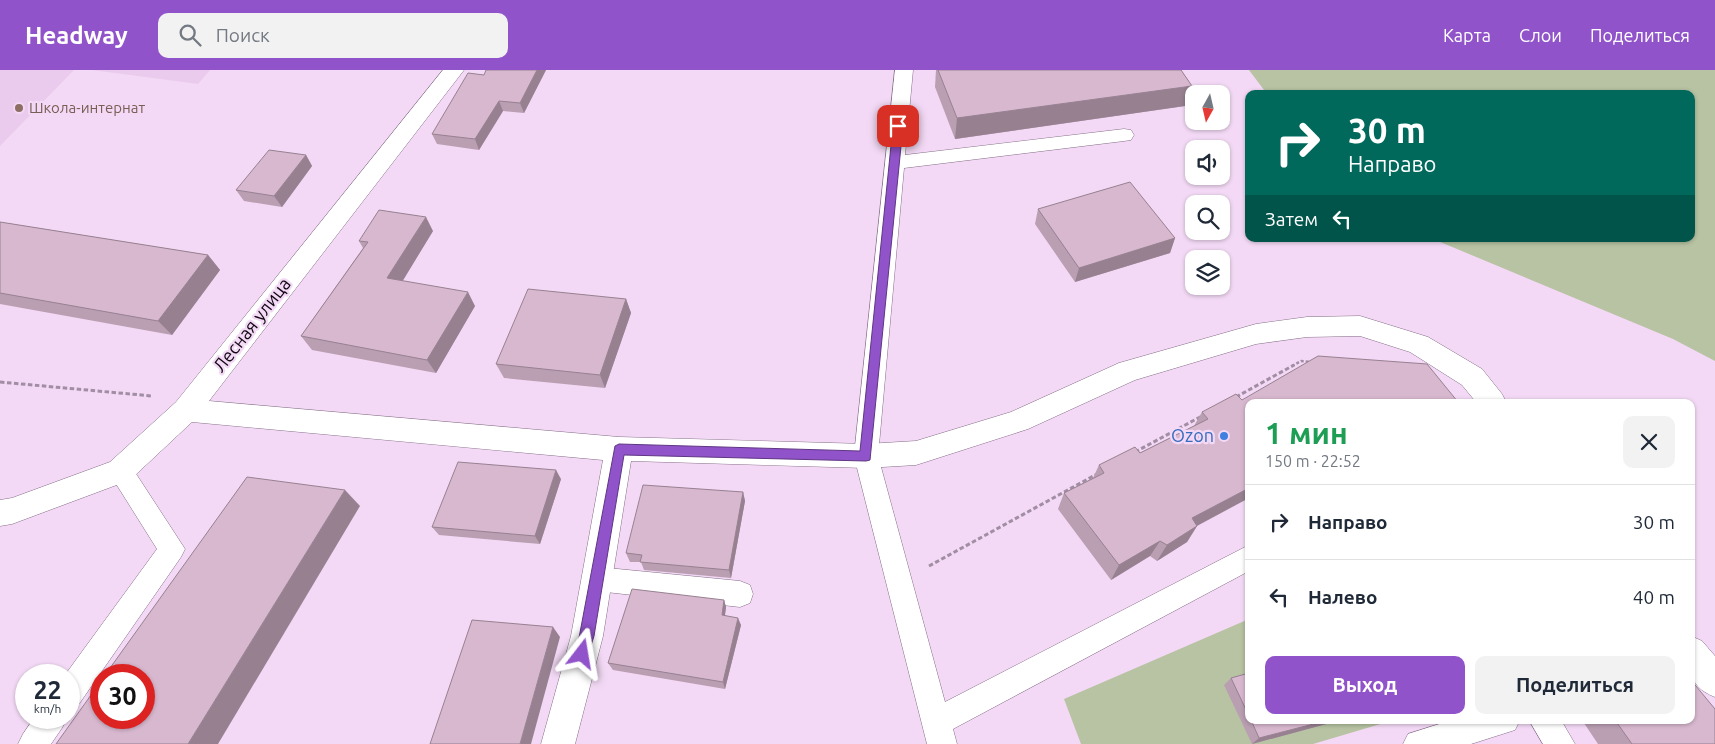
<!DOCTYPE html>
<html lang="ru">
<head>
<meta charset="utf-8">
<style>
	body { margin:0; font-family:Ubuntu,sans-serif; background:#f2f2f3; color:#1f2937; height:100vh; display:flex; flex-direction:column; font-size:19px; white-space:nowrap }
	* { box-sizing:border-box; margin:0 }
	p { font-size:16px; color:#747a83 }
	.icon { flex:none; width:28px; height:28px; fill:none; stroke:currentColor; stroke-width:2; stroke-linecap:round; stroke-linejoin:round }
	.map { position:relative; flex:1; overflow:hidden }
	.side { position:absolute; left:1245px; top:329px; width:450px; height:325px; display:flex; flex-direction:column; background:#fff; border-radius:10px; box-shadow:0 1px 4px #0004 }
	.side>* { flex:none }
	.guide { position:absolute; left:1245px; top:20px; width:450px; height:152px; border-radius:10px; box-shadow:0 1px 4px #0004; background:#00695c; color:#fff; overflow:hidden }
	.needle { width:32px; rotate:188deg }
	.fabs { position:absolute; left:1185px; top:15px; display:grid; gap:10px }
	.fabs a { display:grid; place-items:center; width:45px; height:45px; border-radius:10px; background:#fff; box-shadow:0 1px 4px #0004; font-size:25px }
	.speed { position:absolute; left:15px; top:594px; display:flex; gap:10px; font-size:25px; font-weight:700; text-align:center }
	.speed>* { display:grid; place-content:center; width:65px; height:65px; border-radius:50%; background:#fff; box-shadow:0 1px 4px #0004; line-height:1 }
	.speed small { font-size:12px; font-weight:400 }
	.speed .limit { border:8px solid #d22; background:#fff; color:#111 }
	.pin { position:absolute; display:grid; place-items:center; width:42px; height:42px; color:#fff; margin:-21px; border-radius:10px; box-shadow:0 2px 8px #0006 }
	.me { position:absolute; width:55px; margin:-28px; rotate:14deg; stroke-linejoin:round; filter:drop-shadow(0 0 4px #0008) }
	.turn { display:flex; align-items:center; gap:18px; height:105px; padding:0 20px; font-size:22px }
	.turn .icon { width:65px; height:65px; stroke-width:2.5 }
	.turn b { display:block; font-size:35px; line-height:42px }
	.then { display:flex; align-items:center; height:48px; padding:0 20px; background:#0003; gap:10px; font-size:19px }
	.round { display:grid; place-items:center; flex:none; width:52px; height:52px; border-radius:10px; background:#f2f2f3 }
	.headline { display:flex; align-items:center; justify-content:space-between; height:85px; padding:0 20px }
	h1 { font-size:30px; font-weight:700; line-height:38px; color:#1e9e55 }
	.action { display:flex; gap:10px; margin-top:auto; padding:10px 20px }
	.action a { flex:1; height:58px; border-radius:10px; background:#9153c9; color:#fff; font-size:20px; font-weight:700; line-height:58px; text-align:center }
	.action a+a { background:#f2f2f3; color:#1f2937 }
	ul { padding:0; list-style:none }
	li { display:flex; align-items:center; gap:15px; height:75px; padding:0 20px; border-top:1px solid #e0e1e3 }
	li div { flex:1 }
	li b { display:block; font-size:19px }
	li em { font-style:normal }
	header { display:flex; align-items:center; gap:30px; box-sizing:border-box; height:70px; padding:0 25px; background:#9153c9; color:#fff }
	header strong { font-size:24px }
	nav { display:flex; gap:28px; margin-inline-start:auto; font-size:18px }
	.search { width:350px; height:45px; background:#f2f2f3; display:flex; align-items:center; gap:12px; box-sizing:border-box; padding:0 18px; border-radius:10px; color:#747a83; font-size:19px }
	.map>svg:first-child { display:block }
	.built { fill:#ebcbed }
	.green { fill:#b7c3a3 }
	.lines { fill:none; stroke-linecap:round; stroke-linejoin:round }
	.service-casing { stroke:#846d86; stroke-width:1 }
	.minor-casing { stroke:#846d86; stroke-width:1 }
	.path-far1 { stroke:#a28ea4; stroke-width:2.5; stroke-dasharray:3 2; stroke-linecap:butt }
	.path { stroke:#a28ea4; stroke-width:3; stroke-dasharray:4.5 2.5; stroke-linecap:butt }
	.service { fill:#fff; fill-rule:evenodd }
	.minor { fill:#fff; fill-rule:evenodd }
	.wall { fill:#ba9eb2 }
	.shaded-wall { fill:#978191 }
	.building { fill:#d8b8cf; stroke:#978191 }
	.route { fill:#9153c9; stroke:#5e3683 }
	.education-dot { fill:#8d6e63; stroke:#f3d9f5; stroke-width:2 }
	.shop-dot { fill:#3f7fe0; stroke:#f3d9f5; stroke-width:2 }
	.labels { text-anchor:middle; stroke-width:4.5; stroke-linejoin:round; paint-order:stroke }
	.far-education-label { font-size:15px; fill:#785e54; stroke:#f3d9f5; text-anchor:start }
	.street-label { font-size:18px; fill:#100811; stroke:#f3d9f5 }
	.shop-label { font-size:18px; fill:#366cbe; stroke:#f3d9f5; text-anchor:end }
</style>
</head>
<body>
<header>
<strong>Headway</strong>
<div class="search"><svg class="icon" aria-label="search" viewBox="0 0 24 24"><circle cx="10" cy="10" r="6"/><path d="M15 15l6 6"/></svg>Поиск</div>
<nav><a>Карта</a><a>Слои</a><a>Поделиться</a></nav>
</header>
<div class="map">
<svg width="1715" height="674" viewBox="0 0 1715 674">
	<rect width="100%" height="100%" fill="#f3d9f5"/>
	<!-- built -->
	<g class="built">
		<path d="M 0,0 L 74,0 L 0,76 Z"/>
		<path d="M 92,0 L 210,0 L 198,14 Z"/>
	</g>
	<!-- green -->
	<g class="green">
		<path d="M 1249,0 L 1715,0 L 1715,291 L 1673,269 L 1433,169 L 1691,169 L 1691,24 L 1267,24 Z"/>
		<path d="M 1249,549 L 1249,650 L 1394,650 L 1313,674 L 1081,674 L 1064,629 Z"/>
	</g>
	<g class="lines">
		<!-- service casing -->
		<g class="service-casing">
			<g id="service">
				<path d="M 895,0 L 913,0 L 905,85 L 1124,59 L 1131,60 L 1134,65 L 1131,70 L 1124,71 L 904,98 L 878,386 L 945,632 L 1249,475 L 1249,501 L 953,659 L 957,674 L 927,674 L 854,386 Z"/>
				<path d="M 120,390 L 129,393 L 185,479 L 181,487 L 79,634 L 69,638 L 69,605 L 65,605 L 157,479 L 108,401 L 111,393 Z"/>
				<path d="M 597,497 L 740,511 L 750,515 L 753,524 L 750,533 L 740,537 L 597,521 L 588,518 L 584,509 L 588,500 Z"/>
				<path d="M 34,648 L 67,648 L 62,658 L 51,674 L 18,674 L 23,664 Z"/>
				<path d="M 1452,650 L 1520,650 L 1515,660 L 1471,674 L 1403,674 L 1408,664 Z"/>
				<path d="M 1529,650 L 1561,650 L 1575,674 L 1543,674 Z"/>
			</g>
		</g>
		<!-- minor casing -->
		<g class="minor-casing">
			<g id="minor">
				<path d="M 443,0 L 464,0 L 209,331 L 619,367 L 866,374 L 916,371 L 1011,342 L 1119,293 L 1256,254 L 1307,247 L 1360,246 L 1428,267 L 1482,299 L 1502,324 L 1506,332 L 1476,332 L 1462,315 L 1410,282 L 1360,266 L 1307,267 L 1256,274 L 1135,310 L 1028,359 L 916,395 L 866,398 L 631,391 L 603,566 L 575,674 L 541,674 L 571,566 L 603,390 L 192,352 L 130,410 L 12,454 L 0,456 L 0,430 L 12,428 L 110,392 L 176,332 Z"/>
				<path d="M 1691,566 L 1702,571 L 1715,586 L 1715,627 C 1684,615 1691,595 1691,566 Z"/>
			</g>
		</g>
		<!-- path-far1 -->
		<path class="path-far1" d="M 1292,296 L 1301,291 L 1313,292"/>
		<!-- path -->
		<g class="path">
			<path d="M 0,312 L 152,326"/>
			<path d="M 1236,327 L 1294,295"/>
			<path d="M 1135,382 L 1202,346"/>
			<path d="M 929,496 L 1097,404"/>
		</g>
		<!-- service -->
		<use href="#service" class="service"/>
		<!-- minor -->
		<use href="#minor" class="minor"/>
	</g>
	<!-- wall -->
	<g class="wall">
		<path d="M 546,0 L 524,43 L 503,41 L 479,80 L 437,74 L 432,64 L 484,5 Z"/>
		<path d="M 936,0 L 1181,0 L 1192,16 L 1185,36 L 955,69 L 935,17 Z"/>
		<path d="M 306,85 L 312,96 L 282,137 L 244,131 L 236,120 Z"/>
		<path d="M 1038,139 L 1175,168 L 1170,183 L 1075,212 L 1035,154 Z"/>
		<path d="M 0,152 L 208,185 L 220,200 L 172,265 L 0,234 Z"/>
		<path d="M 433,161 L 402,211 L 475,236 L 436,303 L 312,280 L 301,266 L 363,178 L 359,171 Z"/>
		<path d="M 626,229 L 631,243 L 605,318 L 504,308 L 496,294 Z"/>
		<path d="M 1242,330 L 1249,332 L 1197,456 L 1187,472 L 1157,491 L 1150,486 L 1111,510 L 1058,439 L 1064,423 L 1093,408 L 1099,395 L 1140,383 L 1194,356 L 1202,342 Z"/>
		<path d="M 561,409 L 540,474 L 439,465 L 432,457 Z"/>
		<path d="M 743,422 L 745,431 L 731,508 L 644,500 L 641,492 L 630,492 L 626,483 Z"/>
		<path d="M 724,530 L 726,537 L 725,545 L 741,555 L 725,619 L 613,600 L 608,593 Z"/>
		<path d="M 1249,603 L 1249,650 L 1335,650 L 1330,653 L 1252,674 L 1224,615 L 1231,608 Z"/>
		<path d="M 1582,650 L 1691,650 L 1715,674 L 1598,674 Z"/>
	</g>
	<!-- shaded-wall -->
	<g class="shaded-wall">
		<path d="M 537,0 L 546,0 L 524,43 L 520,33 Z"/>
		<path d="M 1192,16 L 1185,36 L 955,69 L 957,48 Z"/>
		<path d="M 499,31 L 503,41 L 479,80 L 475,69 Z"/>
		<path d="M 306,85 L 312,96 L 282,137 L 274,126 Z"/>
		<path d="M 426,147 L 433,161 L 396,222 L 387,208 Z"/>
		<path d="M 1175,168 L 1170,183 L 1075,212 L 1079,198 Z"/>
		<path d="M 208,185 L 220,200 L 172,265 L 158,251 Z"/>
		<path d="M 468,222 L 475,236 L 436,303 L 427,290 Z"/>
		<path d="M 626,229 L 631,243 L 605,318 L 600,305 Z"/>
		<path d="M 556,400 L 561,409 L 540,474 L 535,466 Z"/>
		<path d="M 1249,418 L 1249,428 L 1182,464 L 1192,448 Z"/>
		<path d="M 345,420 L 360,436 L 218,674 L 188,674 Z"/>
		<path d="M 743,422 L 745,431 L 731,508 L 729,500 Z"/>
		<path d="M 1197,456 L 1187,472 L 1157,491 L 1167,475 Z"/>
		<path d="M 1160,471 L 1150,486 L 1111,510 L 1119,495 Z"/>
		<path d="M 724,530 L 726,537 L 724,552 L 722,545 Z"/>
		<path d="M 738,548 L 741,555 L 725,619 L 723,612 Z"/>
		<path d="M 553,557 L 560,567 L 531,674 L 520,674 Z"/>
		<path d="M 1329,650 L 1335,650 L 1330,653 L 1252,674 L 1259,668 Z"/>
	</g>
	<!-- building -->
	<g class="building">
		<path d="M 486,0 L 537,0 L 520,33 L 499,31 L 475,69 L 432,64 L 468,3 L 484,5 Z"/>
		<path d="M 938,0 L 1181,0 L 1192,16 L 957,48 Z"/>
		<path d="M 269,80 L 306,85 L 274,126 L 236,120 Z"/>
		<path d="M 1130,112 L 1175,168 L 1079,198 L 1038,139 Z"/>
		<path d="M 379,140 L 426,147 L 387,208 L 468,222 L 427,290 L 301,266 L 368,172 L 359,171 Z"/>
		<path d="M 0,152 L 208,185 L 158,251 L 0,223 Z"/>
		<path d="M 528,219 L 626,229 L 600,305 L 496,294 Z"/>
		<path d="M 1318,286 L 1427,294 L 1458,332 L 1249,332 L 1249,418 L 1192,448 L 1197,456 L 1167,475 L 1160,471 L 1119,495 L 1064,423 L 1104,403 L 1099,395 L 1135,377 L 1140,383 L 1208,349 L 1202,342 L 1236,324 L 1242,330 Z"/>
		<path d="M 458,392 L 556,400 L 535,466 L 432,457 Z"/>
		<path d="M 247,407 L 345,420 L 188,674 L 56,674 L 101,611 L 101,648 L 144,648 L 144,605 L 105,605 Z"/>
		<path d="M 643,415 L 743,422 L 729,500 L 640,492 L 642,485 L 626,483 Z"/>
		<path d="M 632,519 L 724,530 L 722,545 L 738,548 L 723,612 L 608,593 Z"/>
		<path d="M 472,550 L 553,557 L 520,674 L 430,674 Z"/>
		<path d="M 1249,603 L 1249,646 L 1231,608 Z"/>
		<path d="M 1691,610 L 1715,639 L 1715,674 L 1632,674 L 1615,650 L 1691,650 Z"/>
		<path d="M 1251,650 L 1329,650 L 1259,668 Z"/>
	</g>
	<!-- route -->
	<path class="route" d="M 898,53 L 903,56 L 870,390 L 866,391 L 624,385 L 594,566 L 587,588 L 582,590 L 578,588 L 576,584 L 615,376 L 619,374 L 860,381 L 893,56 Z"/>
	<!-- markers -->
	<circle class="education-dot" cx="19" cy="38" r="5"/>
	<circle class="shop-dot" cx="1224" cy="366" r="5"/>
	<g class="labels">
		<!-- far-education labels -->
		<g class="far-education-label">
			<text x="29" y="43">Школа-интернат</text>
		</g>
		<!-- street labels -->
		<g class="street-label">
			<text transform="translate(252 255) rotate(-52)" y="6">Лесная улица</text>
		</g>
		<!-- shop labels -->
		<g class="shop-label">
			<text x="1214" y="372">Ozon</text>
		</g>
	</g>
</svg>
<div class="fabs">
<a><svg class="needle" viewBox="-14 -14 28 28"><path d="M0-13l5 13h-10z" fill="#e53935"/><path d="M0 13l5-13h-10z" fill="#747a83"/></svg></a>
<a><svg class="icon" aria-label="sound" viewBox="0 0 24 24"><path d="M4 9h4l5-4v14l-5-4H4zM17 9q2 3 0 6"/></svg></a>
<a><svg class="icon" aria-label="search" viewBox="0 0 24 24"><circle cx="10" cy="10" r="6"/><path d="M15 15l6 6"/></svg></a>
<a><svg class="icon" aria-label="layers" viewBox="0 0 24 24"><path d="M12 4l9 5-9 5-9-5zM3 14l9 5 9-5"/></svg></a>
</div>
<div class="speed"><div>22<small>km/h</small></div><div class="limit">30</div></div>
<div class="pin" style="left:898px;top:56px;background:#d93025"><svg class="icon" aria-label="arrive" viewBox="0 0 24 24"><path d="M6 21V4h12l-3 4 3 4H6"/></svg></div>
<svg class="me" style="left:582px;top:584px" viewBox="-20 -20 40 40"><path d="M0-17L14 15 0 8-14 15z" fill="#9153c9" stroke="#fff" stroke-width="4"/></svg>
<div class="guide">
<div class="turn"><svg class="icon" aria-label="right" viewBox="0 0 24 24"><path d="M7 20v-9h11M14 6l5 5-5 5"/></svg><div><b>30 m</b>Направо</div></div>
<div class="then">Затем<svg class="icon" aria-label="left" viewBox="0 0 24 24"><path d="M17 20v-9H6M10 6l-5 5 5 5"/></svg></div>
</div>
<section class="side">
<div class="headline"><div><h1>1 мин</h1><p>150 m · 22:52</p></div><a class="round"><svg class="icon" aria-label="close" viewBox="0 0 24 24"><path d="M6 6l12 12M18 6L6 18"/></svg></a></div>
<ul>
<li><svg class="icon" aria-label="right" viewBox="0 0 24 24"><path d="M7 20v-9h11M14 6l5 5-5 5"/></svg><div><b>Направо</b></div><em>30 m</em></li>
<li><svg class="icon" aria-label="left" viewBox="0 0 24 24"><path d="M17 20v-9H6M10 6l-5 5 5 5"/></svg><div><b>Налево</b></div><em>40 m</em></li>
</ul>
<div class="action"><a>Выход</a><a>Поделиться</a></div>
</section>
</div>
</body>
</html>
